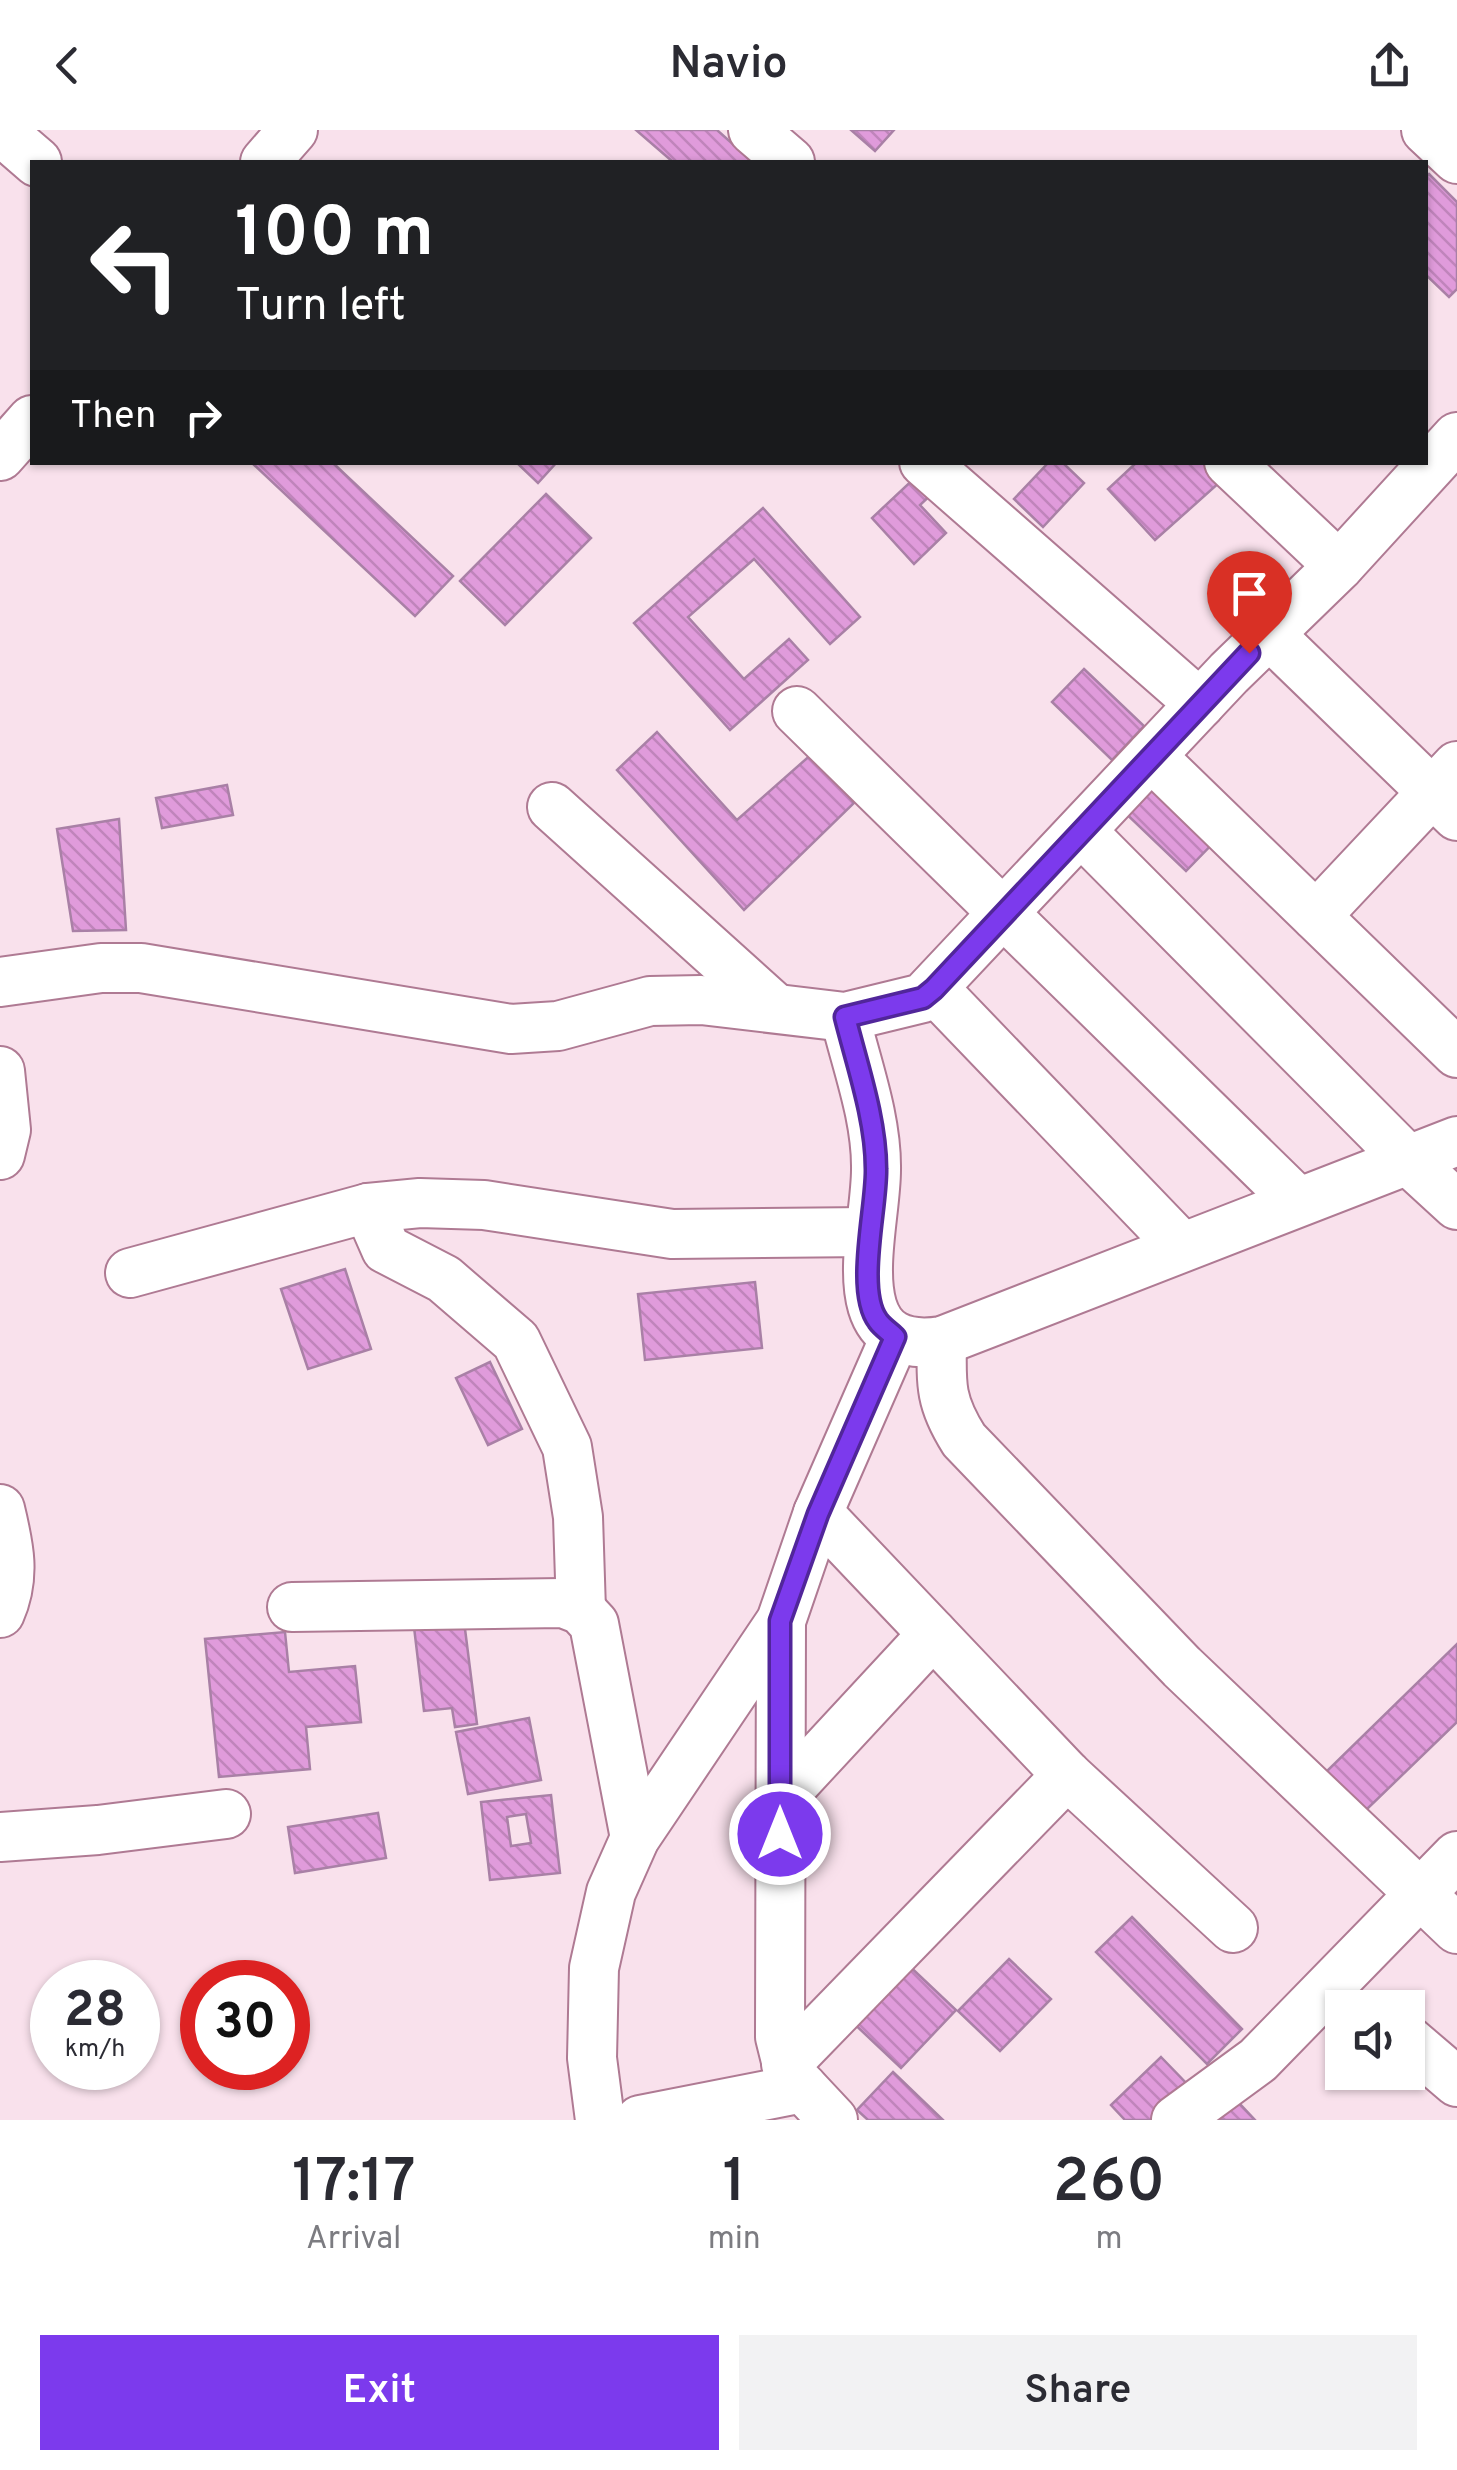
<!DOCTYPE html>
<html lang="en">
<head>
<meta charset="utf-8">
<style>
	body { margin:0; font-family:Overpass,sans-serif; background:#f2f2f3; color:#2b2b33; height:100vh; display:flex; flex-direction:column; font-size:38px; white-space:nowrap }
	* { box-sizing:border-box; margin:0 }
	p { font-size:32px; color:#7c7c81 }
	.icon { flex:none; width:55px; height:55px; fill:none; stroke:currentColor; stroke-width:2; stroke-linecap:round; stroke-linejoin:round }
	.map { position:relative; height:1990px; overflow:hidden }
	.details { display:flex; flex-direction:column; background:#fff; flex:1 }
	.details>* { flex:none }
	.hud { position:absolute; left:30px; top:30px; width:1398px; height:305px; border-radius:0px; box-shadow:0 2px 8px #0004; background:#202124; color:#fff; overflow:hidden }
	.fabs { position:absolute; left:1325px; top:1860px; display:grid; gap:20px }
	.fabs a { display:grid; place-items:center; width:100px; height:100px; border-radius:0px; background:#fff; box-shadow:0 2px 8px #0004; font-size:50px }
	.speed { position:absolute; left:30px; top:1830px; display:flex; gap:20px; font-size:50px; font-weight:700; text-align:center }
	.speed>* { display:grid; place-content:center; width:130px; height:130px; border-radius:50%; background:#fff; box-shadow:0 2px 8px #0004; line-height:1 }
	.speed small { font-size:25px; font-weight:400 }
	.speed .limit { border:15px solid #d22; background:#fff; color:#111 }
	.pin { position:absolute; display:grid; place-items:center; width:85px; height:85px; color:#fff; margin:-102px -42px; border-radius:50% 50% 50% 0; rotate:-45deg; box-shadow:0 0 10px #0007 }
	.pin .icon { rotate:45deg }
	.me { position:absolute; width:110px; margin:-55px; rotate:0deg; stroke-linejoin:round; filter:drop-shadow(0 0 8px #0008) }
	.turn { display:flex; align-items:center; gap:35px; height:210px; padding:0 40px; font-size:45px }
	.turn .icon { width:130px; height:130px; stroke-width:2.5 }
	.turn b { display:block; font-size:70px; line-height:85px }
	.then { display:flex; align-items:center; height:95px; padding:0 40px; background:#0003; gap:20px; font-size:38px }
	.eta { display:flex; justify-content:space-evenly; align-items:center; height:170px; text-align:center }
	.eta b { font-size:60px; font-weight:600; line-height:70px }
	.cta { display:flex; gap:20px; margin-top:auto; padding:20px 40px }
	.cta a { flex:1; height:115px; border-radius:0px; background:#7c3aed; color:#fff; font-size:40px; font-weight:600; line-height:115px; text-align:center }
	.cta a+a { background:#f2f2f3; color:#2b2b33 }
	header { display:flex; justify-content:space-between; align-items:center; height:130px; padding:0 40px; background:#fff; font-size:45px; font-weight:600 }
	.map>svg:first-child { display:block }
	.building { fill:url(#building-back-hatch); stroke:#a980a6; stroke-width:2.5; fill-rule:evenodd }
	.lines { fill:none; stroke-linecap:round; stroke-linejoin:round }
	.minor-casing { stroke:#af7a93; stroke-width:52 }
	.minor { stroke:#fff; stroke-width:48 }
	.route-casing { stroke:#51269a; stroke-width:25 }
	.route { stroke:#7c3aed; stroke-width:18 }
</style>
</head>
<body>
<header><svg class="icon" aria-label="back" viewBox="0 0 24 24"><path d="M15 5l-7 7 7 7"/></svg>Navio<svg class="icon" aria-label="share" viewBox="0 0 24 24"><path d="M12 15V3M7 8l5-5 5 5M5 13v7h14v-7"/></svg></header>
<div class="map">
<svg width="1457" height="1990" viewBox="0 0 1457 1990">
	<defs>
		<pattern id="building-back-hatch" width="6" height="6" patternUnits="userSpaceOnUse" patternTransform="scale(2.5)"><rect width="6" height="6" fill="#e09bdb"/><path d="M-1 5l2 2M0 0l6 6M5-1l2 2" fill="none" stroke="#c084bb"/></pattern>
	</defs>
	<rect width="100%" height="100%" fill="#f9e1ec"/>
	<!-- building -->
	<g class="building">
		<path d="M 636,0 L 717,0 L 753,32 L 673,32 Z"/>
		<path d="M 851,0 L 894,0 L 875,21 Z"/>
		<path d="M 1429,44 L 1457,72 L 1457,159 L 1449,167 L 1425,144 L 1425,48 Z"/>
		<path d="M 251,332 L 332,332 L 453,446 L 415,486 Z"/>
		<path d="M 516,332 L 557,332 L 538,353 Z"/>
		<path d="M 1049,332 L 1062,332 L 1084,353 L 1043,397 L 1014,369 Z"/>
		<path d="M 1137,332 L 1202,332 L 1220,352 L 1155,410 L 1108,359 Z"/>
		<path d="M 920,343 L 936,360 L 920,375 L 946,403 L 914,434 L 872,388 Z"/>
		<path d="M 546,364 L 591,408 L 505,495 L 460,451 Z"/>
		<path d="M 763,378 L 860,487 L 830,514 L 754,429 L 688,487 L 744,549 L 789,509 L 808,530 L 730,600 L 634,493 Z"/>
		<path d="M 1084,539 L 1144,596 L 1112,630 L 1052,572 Z"/>
		<path d="M 657,602 L 737,690 L 814,622 L 854,673 L 744,780 L 617,640 Z"/>
		<path d="M 1152,640 L 1220,706 L 1186,741 L 1117,675 Z"/>
		<path d="M 227,655 L 233,685 L 162,698 L 156,668 Z"/>
		<path d="M 119,689 L 126,800 L 73,801 L 57,699 Z"/>
		<path d="M 345,1139 L 371,1219 L 308,1239 L 281,1159 Z"/>
		<path d="M 755,1152 L 762,1218 L 645,1230 L 638,1164 Z"/>
		<path d="M 490,1232 L 522,1299 L 488,1315 L 456,1248 Z"/>
		<path d="M 464,1491 L 477,1594 L 455,1597 L 452,1578 L 424,1581 L 414,1497 Z"/>
		<path d="M 285,1502 L 289,1542 L 355,1536 L 361,1592 L 306,1597 L 310,1639 L 219,1647 L 205,1509 Z"/>
		<path d="M 1457,1514 L 1457,1592 L 1365,1681 L 1327,1641 Z"/>
		<path d="M 529,1588 L 541,1650 L 468,1664 L 456,1602 Z"/>
		<path d="M 551,1665 L 560,1743 L 490,1750 L 481,1672 ZM 526,1684 L 531,1713 L 511,1716 L 507,1687 Z"/>
		<path d="M 378,1683 L 386,1728 L 295,1743 L 288,1697 Z"/>
		<path d="M 1132,1787 L 1242,1899 L 1207,1934 L 1096,1822 Z"/>
		<path d="M 1009,1829 L 1051,1869 L 1000,1921 L 958,1881 Z"/>
		<path d="M 903,1830 L 956,1880 L 901,1938 L 848,1888 Z"/>
		<path d="M 1161,1927 L 1189,1956 L 1154,1990 L 1125,1990 L 1111,1975 Z"/>
		<path d="M 893,1942 L 943,1990 L 868,1990 L 857,1980 Z"/>
		<path d="M 1225,1958 L 1255,1990 L 1192,1990 Z"/>
	</g>
	<g class="lines">
		<!-- minor casing -->
		<g class="minor-casing">
			<g id="minor">
				<path d="M 0,0 L 37,32"/>
				<path d="M 753,0 L 790,32"/>
				<path d="M 1426,0 L 1457,29"/>
				<path d="M 265,32 L 293,0"/>
				<path d="M 0,326 L 32,290"/>
				<path d="M 924,332 L 1200,574"/>
				<path d="M 1229,332 L 1339,436"/>
				<path d="M 1268,503 L 1457,686"/>
				<path d="M 797,581 L 1297,1071"/>
				<path d="M 1151,626 L 1457,923"/>
				<path d="M 552,677 L 774,877"/>
				<path d="M 1081,701 L 1409,1031 L 1457,1075"/>
				<path d="M 1316,786 L 1457,636"/>
				<path d="M 0,852 L 101,838 L 141,838 L 511,899 L 558,896 L 650,871 L 701,870 L 845,887 L 923,868 L 1229,543 L 1339,436 L 1457,307"/>
				<path d="M 934,859 L 1181,1116"/>
				<path d="M 845,887 C 857,936 877,989 876,1040 C 876,1102 834,1227 942,1211 L 1457,1011"/>
				<path d="M 0,941 L 6,1000 L 0,1025"/>
				<path d="M 368,1078 L 386,1119 L 444,1149 L 516,1211 L 567,1317 L 578,1387 L 581,1480"/>
				<path d="M 130,1143 L 368,1078 L 420,1073 L 484,1075 L 672,1104 L 869,1102"/>
				<path d="M 942,1211 C 941,1255 940,1272 964,1310 L 1182,1537 L 1457,1799"/>
				<path d="M 0,1379 C 9,1416 16,1447 0,1483"/>
				<path d="M 818,1383 L 1067,1645 L 1233,1798"/>
				<path d="M 292,1477 L 563,1473 L 581,1480 L 594,1494 L 635,1708"/>
				<path d="M 781,1491 L 780,1907 L 789,1943 L 833,1990"/>
				<path d="M 780,1669 L 933,1504"/>
				<path d="M 0,1707 L 98,1700 L 226,1684"/>
				<path d="M 1409,1911 L 1457,1952"/>
				<path d="M 786,1934 L 1067,1645"/>
				<path d="M 600,1990 L 592,1928 L 594,1838 L 611,1762 L 635,1708 L 781,1491 L 818,1383 L 895,1207"/>
				<path d="M 640,1990 L 803,1958"/>
				<path d="M 1176,1990 L 1258,1930 L 1457,1726"/>
			</g>
		</g>
		<!-- minor -->
		<use href="#minor" class="minor"/>
	</g>
	<g class="lines">
		<!-- route casing -->
		<g class="route-casing">
			<path id="route" d="M 780,1704 L 780,1491 L 818,1384 L 895,1207 C 890,1202 882,1197 878,1191 C 855,1161 877,1076 876,1039 C 876,989 857,935 845,887 L 923,868 L 934,859 L 1249,523"/>
		</g>
		<!-- route -->
		<use href="#route" class="route"/>
	</g>
</svg>
<div class="fabs">
<a><svg class="icon" aria-label="sound" viewBox="0 0 24 24"><path d="M4 9h4l5-4v14l-5-4H4zM17 9q2 3 0 6"/></svg></a>
</div>
<div class="speed"><div>28<small>km/h</small></div><div class="limit">30</div></div>
<div class="pin" style="left:1249px;top:523px;background:#d93025"><svg class="icon" aria-label="arrive" viewBox="0 0 24 24"><path d="M6 21V4h12l-3 4 3 4H6"/></svg></div>
<svg class="me" style="left:780px;top:1704px" viewBox="-20 -20 40 40"><circle r="17" fill="#7c3aed" stroke="#fff" stroke-width="3"/><path d="M0-11L8 9 0 5-8 9z" fill="#fff"/></svg>
<div class="hud">
<div class="turn"><svg class="icon" aria-label="left" viewBox="0 0 24 24"><path d="M17 20v-9H6M10 6l-5 5 5 5"/></svg><div><b>100 m</b>Turn left</div></div>
<div class="then">Then<svg class="icon" aria-label="right" viewBox="0 0 24 24"><path d="M7 20v-9h11M14 6l5 5-5 5"/></svg></div>
</div>
</div>
<section class="details">
<div class="eta">
<div><b>17:17</b><p>Arrival</p></div>
<div><b>1</b><p>min</p></div>
<div><b>260</b><p>m</p></div>
</div>
<div class="cta"><a>Exit</a><a>Share</a></div>
</section>
</body>
</html>
